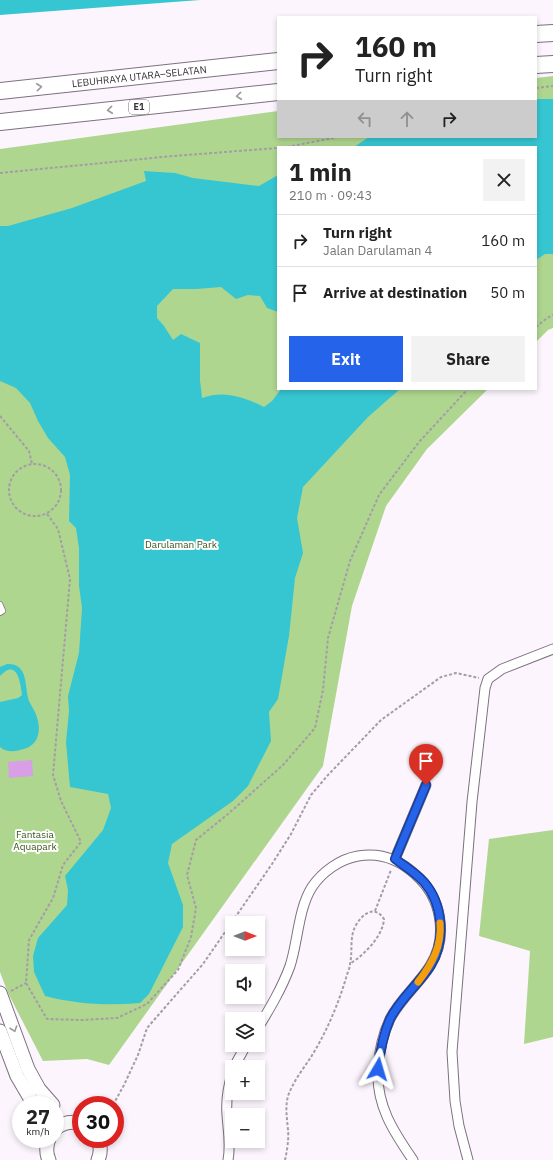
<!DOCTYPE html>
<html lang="en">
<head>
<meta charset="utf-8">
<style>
	body { margin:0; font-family:"IBM Plex Sans",sans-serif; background:#f2f2f2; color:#222; height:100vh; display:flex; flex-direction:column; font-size:15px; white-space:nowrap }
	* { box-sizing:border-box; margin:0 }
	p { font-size:13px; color:#767676 }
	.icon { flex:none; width:22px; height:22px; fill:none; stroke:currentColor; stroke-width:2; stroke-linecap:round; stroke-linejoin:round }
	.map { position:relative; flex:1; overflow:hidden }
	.panel { position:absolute; left:277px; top:146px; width:260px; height:244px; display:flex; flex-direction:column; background:#fff; border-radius:0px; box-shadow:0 2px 6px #0003 }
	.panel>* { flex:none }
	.hud { position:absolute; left:277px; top:16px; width:260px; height:122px; border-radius:0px; box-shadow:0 2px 6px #0003; background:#fff; color:#222; overflow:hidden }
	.needle { width:26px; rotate:90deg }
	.controls { position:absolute; left:225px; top:916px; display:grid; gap:8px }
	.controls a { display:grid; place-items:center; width:40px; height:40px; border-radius:0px; background:#fff; box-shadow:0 2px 6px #0003; font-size:20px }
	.speed { position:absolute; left:12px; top:1096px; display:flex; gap:8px; font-size:20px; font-weight:700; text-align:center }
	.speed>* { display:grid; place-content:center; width:52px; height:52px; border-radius:50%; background:#fff; box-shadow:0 2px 6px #0003; line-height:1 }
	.speed small { font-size:10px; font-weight:400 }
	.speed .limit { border:6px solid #d22; background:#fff; color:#111 }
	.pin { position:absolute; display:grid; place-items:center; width:34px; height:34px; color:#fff; margin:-41px -17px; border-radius:50% 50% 50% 0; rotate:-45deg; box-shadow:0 0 4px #0007 }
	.pin .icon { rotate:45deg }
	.me { position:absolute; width:44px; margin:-22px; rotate:7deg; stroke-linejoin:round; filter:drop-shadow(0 0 3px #0008) }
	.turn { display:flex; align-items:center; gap:14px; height:84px; padding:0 12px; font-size:18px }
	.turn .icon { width:52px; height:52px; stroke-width:2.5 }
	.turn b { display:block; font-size:28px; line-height:34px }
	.lanes { display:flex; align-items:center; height:38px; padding:0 12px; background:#0003; justify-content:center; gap:20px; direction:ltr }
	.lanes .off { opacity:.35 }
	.round { display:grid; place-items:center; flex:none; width:42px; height:42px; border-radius:0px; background:#f2f2f2 }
	.head { display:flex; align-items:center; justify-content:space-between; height:68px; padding:0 12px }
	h1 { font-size:24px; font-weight:800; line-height:30px }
	.primary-button { display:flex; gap:8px; margin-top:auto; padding:8px 12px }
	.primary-button a { flex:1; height:46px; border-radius:0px; background:#2563eb; color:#fff; font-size:16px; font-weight:800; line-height:46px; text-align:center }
	.primary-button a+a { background:#f2f2f2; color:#222 }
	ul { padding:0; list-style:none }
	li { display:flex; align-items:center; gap:12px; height:52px; padding:0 12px; border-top:1px solid #e0e0e0 }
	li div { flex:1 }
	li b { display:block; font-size:15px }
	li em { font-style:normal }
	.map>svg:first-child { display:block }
	.green { fill:#afd68f }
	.water { fill:#36c6d2 }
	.building { fill:#d89ee6 }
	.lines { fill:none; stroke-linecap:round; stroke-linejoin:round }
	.lane-casing { stroke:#7e6f81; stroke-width:6 }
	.street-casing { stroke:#7e6f81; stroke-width:11 }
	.secondary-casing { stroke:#7e6f81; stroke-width:15 }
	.highway-casing { stroke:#7e6f81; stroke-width:18 }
	.path { stroke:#a49da5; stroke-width:2; stroke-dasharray:3 2; stroke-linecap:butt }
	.lane { stroke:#fff; stroke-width:4.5 }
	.street { stroke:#fff; stroke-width:9 }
	.secondary { stroke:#fff; stroke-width:13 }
	.highway { stroke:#fff; stroke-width:16 }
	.oneway { stroke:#9c989c }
	.route-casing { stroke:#184099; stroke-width:10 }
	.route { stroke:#2563eb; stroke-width:7 }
	.slow { stroke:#f59e0b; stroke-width:7 }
	.labels { text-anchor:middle; stroke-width:4; stroke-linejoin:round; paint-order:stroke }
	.shield { fill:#fff; stroke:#746f74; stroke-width:1 }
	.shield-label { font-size:9px; font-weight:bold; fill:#383139 }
	.street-label { font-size:10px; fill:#383139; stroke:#fff }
	.park-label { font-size:10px; fill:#36521a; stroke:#fff }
</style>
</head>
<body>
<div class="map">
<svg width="553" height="1160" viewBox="0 0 553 1160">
	<rect width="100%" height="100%" fill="#fcf5fd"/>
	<!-- green -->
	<g class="green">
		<path d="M 553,76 L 553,328 L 548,330 L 536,342 L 536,147 L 278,147 L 278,389 L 488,389 L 427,449 L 386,506 L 352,606 L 323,766 L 109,1065 L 87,1059 L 43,1061 L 8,993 L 0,972 L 0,149 L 278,111 L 278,137 L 536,137 L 536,78 Z"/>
		<path d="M 553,830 L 553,1037 L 524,1044 L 530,951 L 479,936 L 489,839 Z"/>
	</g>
	<!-- water -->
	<g class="water">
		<path d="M 0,0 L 200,0 L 0,15 Z"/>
		<path d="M 536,99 L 553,99 L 553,254 L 545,254 L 536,260 L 536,147 L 354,147 L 369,137 L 536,137 Z"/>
		<path d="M 144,171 L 175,173 L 193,178 L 259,186 L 278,175 L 278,312 L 267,308 L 260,296 L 248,295 L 236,299 L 221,287 L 197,289 L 173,289 L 157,306 L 157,318 L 164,326 L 173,340 L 181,334 L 200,343 L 200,380 L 202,398 C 224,390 244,397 264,407 L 272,401 L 281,389 L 400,389 L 368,417 L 303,487 L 297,518 L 303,553 L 295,578 L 289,636 L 278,699 L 269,712 L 271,741 L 248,786 L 233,801 L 172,844 L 168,863 L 183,905 L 183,927 L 149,994 L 140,1003 C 108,1006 75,1004 45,996 L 34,972 L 33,956 L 38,938 L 67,905 L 68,890 L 65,876 L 103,830 L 111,808 L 108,794 L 70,787 L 66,742 L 69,711 L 68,696 L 79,653 L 82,608 L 79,586 L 79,548 L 76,528 L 69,521 L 70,475 L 65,457 L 48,438 L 38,421 L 30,403 L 16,388 L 0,381 L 0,226 L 8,226 L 72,208 L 146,181 Z"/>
		<path d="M 7,664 C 29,663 24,686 29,701 C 31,705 33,708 35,712 C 42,728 41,746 20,750 C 13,752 5,752 0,747 L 0,702 L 18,698 L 22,695 C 21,688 19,666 8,670 C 5,671 2,674 0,676 L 0,667 Z"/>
	</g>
	<!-- building -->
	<path class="building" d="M 32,760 L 33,776 L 9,778 L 8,762 Z"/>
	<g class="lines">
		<!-- lane casing -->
		<g class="lane-casing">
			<path id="lane" d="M 0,604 L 3,611 L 0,613"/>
		</g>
		<!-- street casing -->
		<g class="street-casing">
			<g id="street">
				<path d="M 395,859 L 426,785"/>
				<path d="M 258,1028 C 270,1008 282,988 290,966 C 298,942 298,909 312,887 C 322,872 340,859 358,856 C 380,852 400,860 416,875 C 441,897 449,936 430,966 C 419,984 400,999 390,1019 C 383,1034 379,1052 378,1069 C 376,1105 393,1131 413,1160"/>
				<path d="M 234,1067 L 246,1045"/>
				<path d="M 228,1160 C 231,1145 228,1130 227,1115 C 226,1102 228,1087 232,1074"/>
				<path d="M 468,1160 L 459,1126 L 455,1101 L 452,1052 L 472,802 L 485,688 L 488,679 L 502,669 L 553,649"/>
			</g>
		</g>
		<!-- secondary casing -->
		<g class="secondary-casing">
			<g id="secondary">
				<path d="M 0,993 L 28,1069 L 39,1089 L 53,1105"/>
				<path d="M 0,1031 L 17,1076 L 34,1105"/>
				<path d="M 55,1129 C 63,1122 71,1121 81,1123"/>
				<path d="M 49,1139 C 46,1145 46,1154 49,1160"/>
				<path d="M 98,1160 C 101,1153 101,1146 98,1139"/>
			</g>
		</g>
		<!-- highway casing -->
		<g class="highway-casing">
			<g id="highway">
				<path d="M 536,34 L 553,33"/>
				<path d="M 536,65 L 553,64"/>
				<path id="s1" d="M 0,91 L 278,61"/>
				<path d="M 0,122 L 278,92"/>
			</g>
		</g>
		<!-- path -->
		<g class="path">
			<path d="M 536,88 L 553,86"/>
			<path d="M 287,147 L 338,137"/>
			<path d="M 0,173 L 173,156 L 278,148"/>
			<path d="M 536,327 L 547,318 L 553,315"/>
			<path d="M 0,416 L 29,451 L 32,464"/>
			<circle cx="35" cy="490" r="26"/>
			<path d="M 47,514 L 58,529 L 70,579 L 53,775 L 61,801 L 81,842 L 63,865 L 53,898 L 29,940 L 26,983 L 47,1019 L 82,1020 L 117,1018 L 147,1004 L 178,970 L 191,937 L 196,908 L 187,875 L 196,840 L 228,814 L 283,765 L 315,728 L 323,690 L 328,638 L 350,561 L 379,495 L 419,442 L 468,389"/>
			<path d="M 375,911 L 391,870"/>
			<path d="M 11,991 L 26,983"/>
			<path d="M 113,1105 L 124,1085 L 138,1055 L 147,1028 L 203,964 L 272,864 L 291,834 L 311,795 L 328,775 L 381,720 L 441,677 L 456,673 L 479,678"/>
			<path d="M 285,1160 C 287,1151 289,1139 288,1130 C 287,1118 285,1107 288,1096 C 293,1082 303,1069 311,1057 C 326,1033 338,1005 346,978 C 347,973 350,969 350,964 C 353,951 349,937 356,925 C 363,913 375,905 384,919 C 383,936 364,955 351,963"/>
		</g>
		<!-- lane -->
		<use href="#lane" class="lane"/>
		<!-- street -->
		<use href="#street" class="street"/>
		<!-- secondary -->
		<use href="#secondary" class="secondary"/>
		<!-- highway -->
		<use href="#highway" class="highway"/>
	</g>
	<!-- one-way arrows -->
	<defs><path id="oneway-chevron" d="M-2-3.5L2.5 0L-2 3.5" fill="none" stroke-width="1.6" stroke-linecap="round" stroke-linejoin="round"/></defs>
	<g class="oneway">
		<use href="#oneway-chevron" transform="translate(39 87) rotate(-6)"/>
		<use href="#oneway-chevron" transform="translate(239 96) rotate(174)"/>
		<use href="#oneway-chevron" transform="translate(110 110) rotate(174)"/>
		<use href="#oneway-chevron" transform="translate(14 1029) rotate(71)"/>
	</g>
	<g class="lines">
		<!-- route casing -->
		<g class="route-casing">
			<path id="route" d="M 378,1069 C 380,1052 383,1035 390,1019 C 400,999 419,984 431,965 C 446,940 443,904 424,882 C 416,873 405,866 395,859 L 426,785"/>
		</g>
		<!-- route -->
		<use href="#route" class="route"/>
		<!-- slow -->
		<path class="slow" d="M 418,982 C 432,964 442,946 440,923"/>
	</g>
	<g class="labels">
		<!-- shield labels -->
		<rect class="shield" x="129" y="100" width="20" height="14" rx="3"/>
		<g class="shield-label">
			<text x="139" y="110">E1</text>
		</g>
		<!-- street labels -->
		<g class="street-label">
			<text dy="4" stroke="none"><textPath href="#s1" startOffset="140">LEBUHRAYA UTARA–SELATAN</textPath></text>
		</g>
		<!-- park labels -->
		<g class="park-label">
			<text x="181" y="548">Darulaman Park</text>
			<text x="35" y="838">Fantasia<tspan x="35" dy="12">Aquapark</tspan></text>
		</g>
	</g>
</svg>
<div class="controls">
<a><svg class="needle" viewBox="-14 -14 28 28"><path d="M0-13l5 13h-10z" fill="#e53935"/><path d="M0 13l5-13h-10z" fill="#767676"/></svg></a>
<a><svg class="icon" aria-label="sound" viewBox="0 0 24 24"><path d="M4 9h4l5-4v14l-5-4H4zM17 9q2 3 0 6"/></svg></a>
<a><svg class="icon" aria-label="layers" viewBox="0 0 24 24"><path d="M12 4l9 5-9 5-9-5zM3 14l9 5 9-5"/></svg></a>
<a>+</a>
<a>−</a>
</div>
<div class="speed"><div>27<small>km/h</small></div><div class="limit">30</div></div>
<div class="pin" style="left:426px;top:785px;background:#d93025"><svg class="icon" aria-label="arrive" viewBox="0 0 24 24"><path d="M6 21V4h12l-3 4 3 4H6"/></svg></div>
<svg class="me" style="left:378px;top:1069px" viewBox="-20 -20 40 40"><path d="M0-17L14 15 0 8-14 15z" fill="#2563eb" stroke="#fff" stroke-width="4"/></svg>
<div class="hud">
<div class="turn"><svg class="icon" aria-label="right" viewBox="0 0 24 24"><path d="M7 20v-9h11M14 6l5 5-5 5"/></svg><div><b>160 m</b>Turn right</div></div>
<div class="lanes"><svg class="icon off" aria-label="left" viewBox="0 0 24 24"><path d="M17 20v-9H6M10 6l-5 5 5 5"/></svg><svg class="icon off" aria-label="ahead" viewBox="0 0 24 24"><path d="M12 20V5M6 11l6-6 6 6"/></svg><svg class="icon" aria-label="right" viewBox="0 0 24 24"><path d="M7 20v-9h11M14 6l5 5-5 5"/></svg></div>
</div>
<section class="panel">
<div class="head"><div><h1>1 min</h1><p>210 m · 09:43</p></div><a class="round"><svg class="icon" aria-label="close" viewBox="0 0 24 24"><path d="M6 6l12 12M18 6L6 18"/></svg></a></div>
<ul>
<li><svg class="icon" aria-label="right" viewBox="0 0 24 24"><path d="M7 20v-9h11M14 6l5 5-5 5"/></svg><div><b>Turn right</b><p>Jalan Darulaman 4</p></div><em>160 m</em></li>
<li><svg class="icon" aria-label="arrive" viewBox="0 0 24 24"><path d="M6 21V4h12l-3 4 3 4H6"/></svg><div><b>Arrive at destination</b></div><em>50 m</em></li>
</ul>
<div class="primary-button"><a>Exit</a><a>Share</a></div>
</section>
</div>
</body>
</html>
